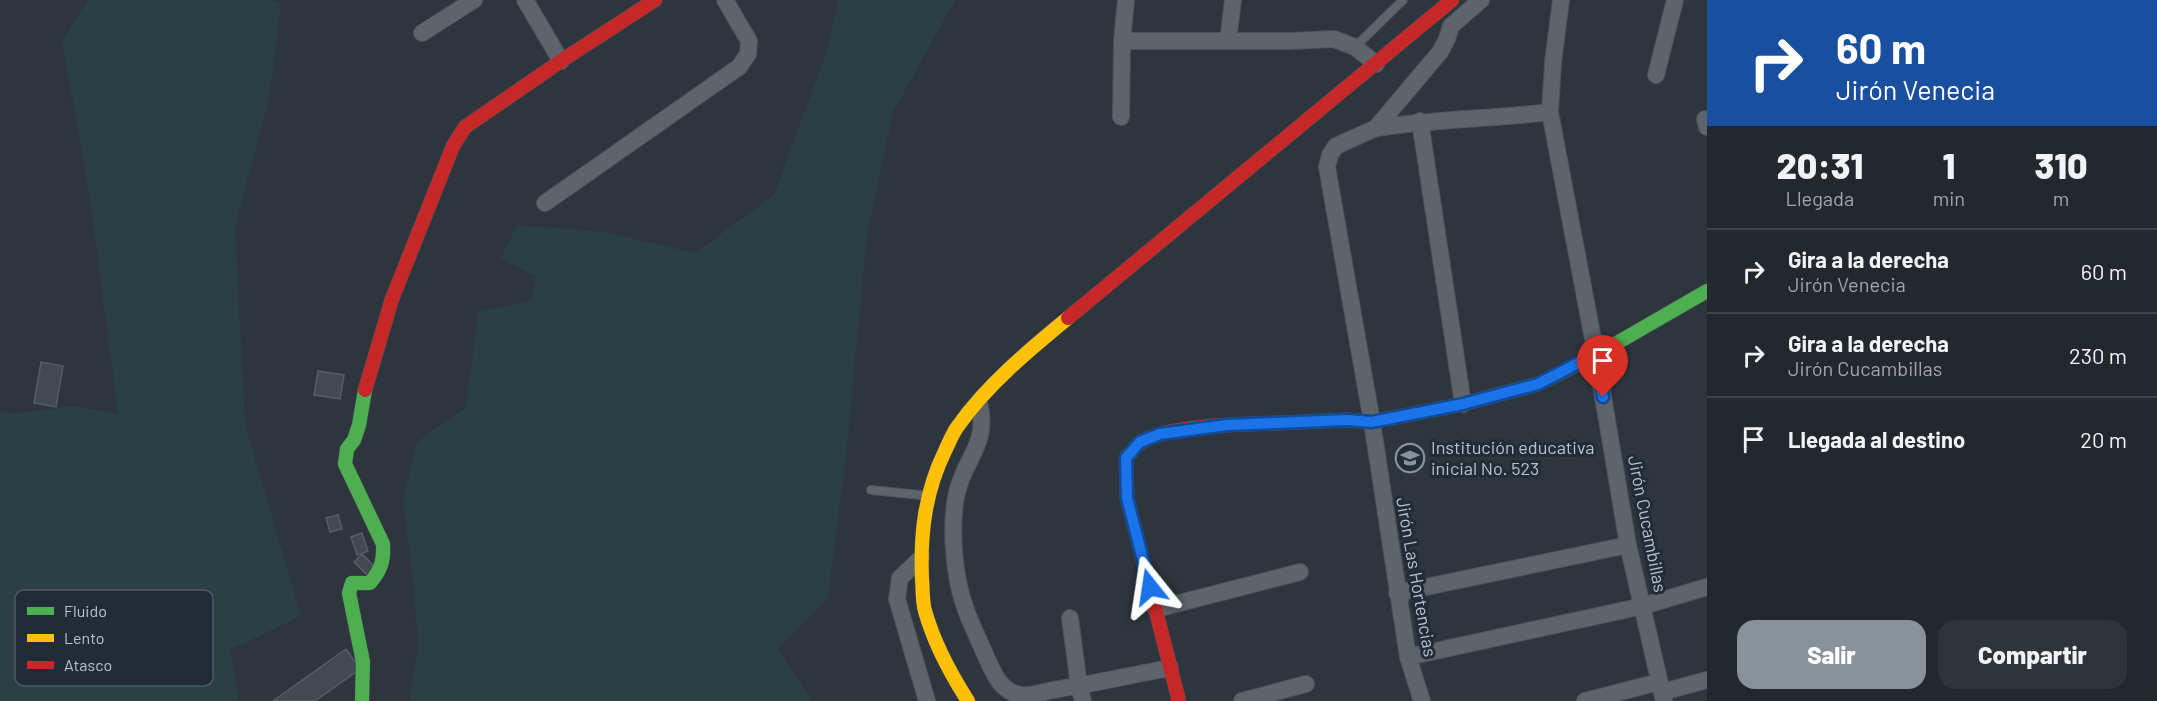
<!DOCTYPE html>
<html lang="es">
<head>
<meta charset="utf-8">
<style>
	body { margin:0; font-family:Barlow,sans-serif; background:#2e343a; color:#f1f3f6; height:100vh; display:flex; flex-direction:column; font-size:22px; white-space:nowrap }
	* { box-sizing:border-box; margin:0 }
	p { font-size:20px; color:#a2a6aa }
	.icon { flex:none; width:33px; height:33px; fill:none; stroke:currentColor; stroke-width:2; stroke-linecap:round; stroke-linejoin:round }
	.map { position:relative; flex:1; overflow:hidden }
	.panel { display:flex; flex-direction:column; background:#22282e; width:450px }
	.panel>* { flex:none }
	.guide { background:#1a4fa0; color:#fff; overflow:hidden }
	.pin { position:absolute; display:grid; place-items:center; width:51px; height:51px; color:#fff; margin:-62px -26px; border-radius:50% 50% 50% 0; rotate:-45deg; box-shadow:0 0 6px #0007 }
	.pin .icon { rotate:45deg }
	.me { position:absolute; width:66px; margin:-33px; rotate:345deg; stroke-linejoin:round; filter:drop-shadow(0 0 4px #0008) }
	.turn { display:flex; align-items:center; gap:21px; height:126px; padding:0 30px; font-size:27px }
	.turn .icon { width:78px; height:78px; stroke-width:2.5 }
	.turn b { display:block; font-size:42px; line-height:51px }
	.eta { display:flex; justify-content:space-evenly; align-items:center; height:102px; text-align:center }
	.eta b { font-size:36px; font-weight:800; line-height:42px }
	.primary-button { display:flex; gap:12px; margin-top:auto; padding:12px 30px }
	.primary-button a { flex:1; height:69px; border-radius:18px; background:#89919a; color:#fff; font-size:24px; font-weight:800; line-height:69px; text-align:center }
	.primary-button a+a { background:#2e343a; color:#f1f3f6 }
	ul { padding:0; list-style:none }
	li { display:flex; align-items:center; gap:18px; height:84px; padding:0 30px; border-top:2px solid #3f444a }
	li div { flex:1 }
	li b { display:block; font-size:22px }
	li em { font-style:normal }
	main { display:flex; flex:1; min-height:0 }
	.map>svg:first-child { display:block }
	.green { fill:#2b4043 }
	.building { fill:#434951; stroke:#575c64; stroke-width:1.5 }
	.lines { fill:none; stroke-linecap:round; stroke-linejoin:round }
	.lane-casing { stroke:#4c5259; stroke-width:10 }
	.street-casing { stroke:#4c5259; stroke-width:18 }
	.fast-casing { stroke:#4c5259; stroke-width:15 }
	.slow-casing { stroke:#4c5259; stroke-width:15 }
	.jam-casing { stroke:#4c5259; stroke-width:15 }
	.lane { stroke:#5e646a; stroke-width:8 }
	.street { stroke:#5e646a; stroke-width:16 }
	.fast { stroke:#4caf50; stroke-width:14 }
	.slow { stroke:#ffc107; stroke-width:14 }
	.jam { stroke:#c62828; stroke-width:14 }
	.route-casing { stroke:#114b97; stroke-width:15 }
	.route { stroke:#1a73e8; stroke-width:10 }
	.labels { text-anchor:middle; stroke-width:6; stroke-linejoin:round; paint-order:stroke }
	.poi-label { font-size:18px; fill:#bac2cc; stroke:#212c38; text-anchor:start }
	.street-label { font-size:18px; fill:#bac2cc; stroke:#212c38 }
	.key { fill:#212c38; stroke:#4f5964; stroke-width:1.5 }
	.key-label { font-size:16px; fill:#bac2cc }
</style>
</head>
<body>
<main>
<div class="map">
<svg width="1707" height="701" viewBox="0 0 1707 701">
	<rect width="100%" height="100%" fill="#2e353d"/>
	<!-- green -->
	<g class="green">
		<path d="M 88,0 L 271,0 L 281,4 L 269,99 L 235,227 L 245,424 L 301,616 L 230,650 L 239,701 L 0,701 L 0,411 L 9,414 L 74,406 L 118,414 L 90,198 L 62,40 Z"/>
		<path d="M 838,0 L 955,0 L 893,112 L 867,235 L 846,457 L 828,598 L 778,648 L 812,701 L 409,701 L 418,651 L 414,586 L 403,499 L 417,442 L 466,407 L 478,312 L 532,300 L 535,276 L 501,258 L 517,225 L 605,232 L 695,253 L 774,195 L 828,48 Z"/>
	</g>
	<!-- building -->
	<g class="building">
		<path d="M 41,362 L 63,366 L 56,407 L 34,403 Z"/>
		<path d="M 318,371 L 344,375 L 340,399 L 314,395 Z"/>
		<path d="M 338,515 L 342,529 L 330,532 L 326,518 Z"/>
		<path d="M 362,533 L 368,551 L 357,555 L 351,537 Z"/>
		<path d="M 362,554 L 377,569 L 369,577 L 354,562 Z"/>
		<path d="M 346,649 L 360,669 L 315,701 L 273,701 Z"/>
	</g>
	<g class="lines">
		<!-- lane casing -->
		<g class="lane-casing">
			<g id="lane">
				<path d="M 1355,47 L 1403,0"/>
				<path d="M 871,490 L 921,495"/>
			</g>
		</g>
		<!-- street casing -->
		<g class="street-casing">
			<g id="street">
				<path d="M 525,0 L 561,61"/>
				<path d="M 1561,0 L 1553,63 L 1550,112 L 1596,355 L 1628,545 L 1664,701"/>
				<path d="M 422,33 L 474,0"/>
				<path d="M 1122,41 L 1290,41 L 1334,39 L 1355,47 L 1376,64"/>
				<path d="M 1228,41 L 1233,0"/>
				<path d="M 1656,75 L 1675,0"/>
				<path d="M 1121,117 L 1122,41 L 1126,0"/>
				<path d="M 1705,119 L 1707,127"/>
				<path d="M 1420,121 L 1463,404"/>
				<path d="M 1376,128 C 1434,119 1492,119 1550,112"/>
				<path d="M 545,203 L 739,67 L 748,54 L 749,41 L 725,0"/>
				<path d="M 979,402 C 990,446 963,458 956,497 C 950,530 954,578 966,610 C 971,624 978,638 984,652 C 992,669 999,692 1021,695 C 1030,696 1043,692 1053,690 C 1092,684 1131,675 1170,668"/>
				<path d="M 921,558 L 900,578 L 897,599 L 927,701"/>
				<path d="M 1397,593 L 1628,545"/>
				<path d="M 1156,609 L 1300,572"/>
				<path d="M 1070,618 L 1079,686 L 1083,701"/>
				<path d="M 1408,657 L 1643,606 L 1707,587"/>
				<path d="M 1662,692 L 1707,680"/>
				<path d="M 1242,701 L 1306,684"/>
				<path d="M 1422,701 L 1408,657 L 1372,422 L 1327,167 L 1330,155 L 1336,146 L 1376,128 L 1440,52 L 1447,39 L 1451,26 L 1481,0"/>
				<path d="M 1585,701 L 1659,682"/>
			</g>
		</g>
		<!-- fast casing -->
		<g class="fast-casing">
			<g id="fast">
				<path d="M 1278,423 L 1347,420 L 1372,422 L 1463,404 L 1538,384 L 1596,355 L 1707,291"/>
				<path d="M 362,701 L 363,662 L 349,593 L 352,583 L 370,583 C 381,570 384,561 383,544 L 345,464 L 347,449 L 354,440 L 359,425 L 365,390"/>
			</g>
		</g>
		<!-- slow casing -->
		<g class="slow-casing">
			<path id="slow" d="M 968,701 C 950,673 934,643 925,611 C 922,601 923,589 922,579 C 920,534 925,492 945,451 C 949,443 952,434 958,426 C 987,385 1029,350 1068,318"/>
		</g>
		<!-- jam casing -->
		<g class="jam-casing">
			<g id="jam">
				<path d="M 1068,318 L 1452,0"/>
				<path d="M 365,390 L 392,299 L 453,146 L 465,127 L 561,61 L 655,0"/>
				<path d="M 1179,701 L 1127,498 L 1126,458 C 1131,453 1136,445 1143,441 C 1170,425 1244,424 1278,423"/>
			</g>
		</g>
		<!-- lane -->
		<use href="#lane" class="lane"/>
		<!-- street -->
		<use href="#street" class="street"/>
		<!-- fast -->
		<use href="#fast" class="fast"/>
		<!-- slow -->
		<use href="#slow" class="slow"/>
		<!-- jam -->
		<use href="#jam" class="jam"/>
	</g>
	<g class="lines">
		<!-- route casing -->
		<g class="route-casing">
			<path id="route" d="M 1150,587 L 1127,498 L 1126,458 L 1140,442 L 1160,434 L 1227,425 L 1347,420 L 1372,422 L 1463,404 L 1538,384 L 1596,354 L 1603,397"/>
		</g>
		<!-- route -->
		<use href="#route" class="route"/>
	</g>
	<!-- icons -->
	<defs>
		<g id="school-ring" transform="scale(1.5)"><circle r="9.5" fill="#212c38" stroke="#89919a" stroke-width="1.5"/><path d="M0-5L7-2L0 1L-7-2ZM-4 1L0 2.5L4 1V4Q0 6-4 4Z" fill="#89919a"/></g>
	</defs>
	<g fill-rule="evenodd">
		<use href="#school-ring" x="1410" y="458"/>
	</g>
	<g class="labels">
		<!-- poi labels -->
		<g class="poi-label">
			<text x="1431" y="454">Institución educativa<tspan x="1431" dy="21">inicial No. 523</tspan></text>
		</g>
		<!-- street labels -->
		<g class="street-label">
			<text transform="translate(1647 524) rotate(79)" y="6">Jirón Cucambillas</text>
			<text transform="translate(1416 577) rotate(80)" y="6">Jirón Las Hortencias</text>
		</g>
	</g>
	<!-- legend -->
	<rect x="15" y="590" width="198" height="96" rx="9" class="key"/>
	<rect x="27" y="607" width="27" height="8" fill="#4caf50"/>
	<rect x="27" y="634" width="27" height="8" fill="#ffc107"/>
	<rect x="27" y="661" width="27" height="8" fill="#c62828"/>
	<g class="key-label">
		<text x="64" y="617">Fluido</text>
		<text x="64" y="644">Lento</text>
		<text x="64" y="671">Atasco</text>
	</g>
</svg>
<div class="pin" style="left:1603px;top:397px;background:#d93025"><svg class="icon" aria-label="arrive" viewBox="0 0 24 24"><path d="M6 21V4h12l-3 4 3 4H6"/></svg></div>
<svg class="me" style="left:1150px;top:587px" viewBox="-20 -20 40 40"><path d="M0-17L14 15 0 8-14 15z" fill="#1a73e8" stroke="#fff" stroke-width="4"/></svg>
</div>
<section class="panel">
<div class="guide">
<div class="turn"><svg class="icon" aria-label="right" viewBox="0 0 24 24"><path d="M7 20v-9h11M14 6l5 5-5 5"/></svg><div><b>60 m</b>Jirón Venecia</div></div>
</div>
<div class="eta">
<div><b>20:31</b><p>Llegada</p></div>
<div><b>1</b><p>min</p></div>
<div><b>310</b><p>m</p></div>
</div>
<ul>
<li><svg class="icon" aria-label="right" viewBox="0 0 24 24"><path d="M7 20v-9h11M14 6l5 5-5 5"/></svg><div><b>Gira a la derecha</b><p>Jirón Venecia</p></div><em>60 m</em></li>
<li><svg class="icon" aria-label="right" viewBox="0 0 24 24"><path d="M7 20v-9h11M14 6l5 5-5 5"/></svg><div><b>Gira a la derecha</b><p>Jirón Cucambillas</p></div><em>230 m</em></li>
<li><svg class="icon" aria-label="arrive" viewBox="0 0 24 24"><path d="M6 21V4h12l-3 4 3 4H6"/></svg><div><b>Llegada al destino</b></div><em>20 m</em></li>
</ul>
<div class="primary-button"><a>Salir</a><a>Compartir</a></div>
</section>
</main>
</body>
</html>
